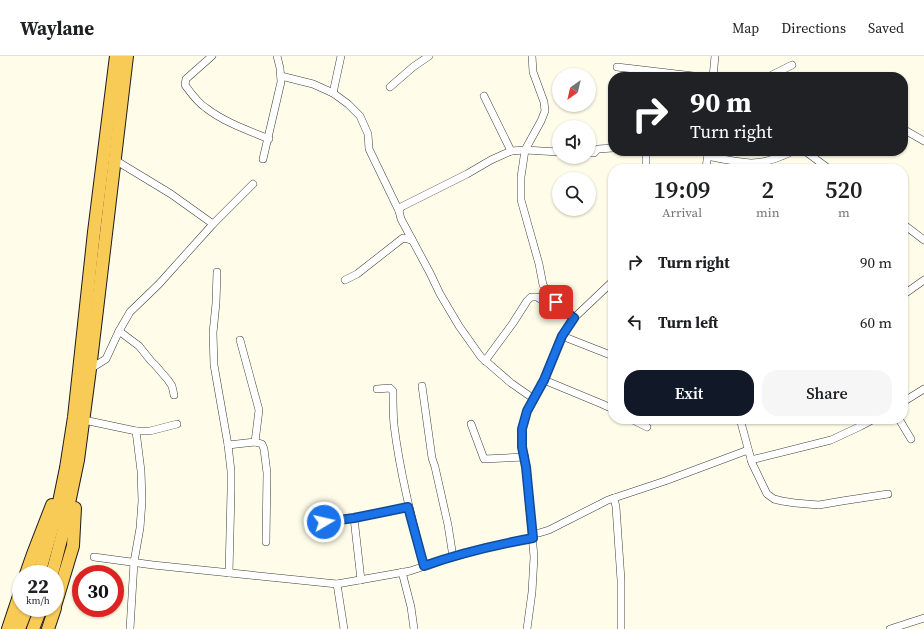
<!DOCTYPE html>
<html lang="en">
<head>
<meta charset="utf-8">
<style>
	body { margin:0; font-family:"Source Serif 4",serif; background:#f6f6f6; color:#202124; height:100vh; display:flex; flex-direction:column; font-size:15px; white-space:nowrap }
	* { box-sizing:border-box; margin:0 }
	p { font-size:13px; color:#757577 }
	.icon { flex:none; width:22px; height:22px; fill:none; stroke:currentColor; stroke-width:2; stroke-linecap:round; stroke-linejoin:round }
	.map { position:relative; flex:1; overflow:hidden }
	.drawer { position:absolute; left:608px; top:108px; width:300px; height:260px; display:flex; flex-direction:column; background:#fff; border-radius:16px; box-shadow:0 1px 3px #0004 }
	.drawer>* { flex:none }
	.top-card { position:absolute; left:608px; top:16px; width:300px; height:84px; border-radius:16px; box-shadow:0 1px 3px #0004; background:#202124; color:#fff; overflow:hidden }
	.needle { width:26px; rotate:214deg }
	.fabs { position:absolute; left:552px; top:12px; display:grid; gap:8px }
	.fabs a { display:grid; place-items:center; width:44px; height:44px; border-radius:50%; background:#fff; box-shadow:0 1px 3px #0004; font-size:20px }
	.speed { position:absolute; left:12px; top:509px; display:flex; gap:8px; font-size:20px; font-weight:700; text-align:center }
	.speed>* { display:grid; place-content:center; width:52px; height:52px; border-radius:50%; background:#fff; box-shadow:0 1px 3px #0004; line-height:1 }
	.speed small { font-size:10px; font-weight:400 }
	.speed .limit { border:6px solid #d22; background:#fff; color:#111 }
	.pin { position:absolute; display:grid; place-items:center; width:34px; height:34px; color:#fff; margin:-17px; border-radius:8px; box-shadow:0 2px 6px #0006 }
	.me { position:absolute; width:44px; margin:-22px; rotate:81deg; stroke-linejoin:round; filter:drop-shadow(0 0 3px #0008) }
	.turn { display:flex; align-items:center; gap:14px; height:84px; padding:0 16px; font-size:18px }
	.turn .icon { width:52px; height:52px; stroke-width:2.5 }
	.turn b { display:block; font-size:28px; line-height:34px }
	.eta { display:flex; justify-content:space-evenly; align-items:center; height:68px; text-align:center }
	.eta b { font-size:24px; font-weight:600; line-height:28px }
	.action { display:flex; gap:8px; margin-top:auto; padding:8px 16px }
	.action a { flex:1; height:46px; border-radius:16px; background:#111827; color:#fff; font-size:16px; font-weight:600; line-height:46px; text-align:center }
	.action a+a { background:#f6f6f6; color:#202124 }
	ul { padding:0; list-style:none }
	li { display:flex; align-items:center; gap:12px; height:60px; padding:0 16px }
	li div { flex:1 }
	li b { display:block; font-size:15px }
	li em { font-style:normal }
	header { display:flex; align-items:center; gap:24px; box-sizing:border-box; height:56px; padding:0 20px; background:#fff; border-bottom:1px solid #e0e0e0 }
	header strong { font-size:19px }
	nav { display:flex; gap:22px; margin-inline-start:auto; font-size:14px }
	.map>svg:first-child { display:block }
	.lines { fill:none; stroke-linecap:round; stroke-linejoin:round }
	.minor-casing { stroke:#3e3e3e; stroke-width:8 }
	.trunk-casing { stroke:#1c1c1c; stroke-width:14 }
	.minor { stroke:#fff; stroke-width:7 }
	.trunk { stroke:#f8ca56; stroke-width:12 }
	.route-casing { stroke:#114b97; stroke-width:10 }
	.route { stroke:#1a73e8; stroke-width:7 }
</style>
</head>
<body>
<header>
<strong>Waylane</strong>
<nav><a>Map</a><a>Directions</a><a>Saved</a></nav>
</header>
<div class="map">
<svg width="924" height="573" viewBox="0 0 924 573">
	<rect width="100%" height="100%" fill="#fffde9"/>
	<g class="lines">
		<!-- minor casing -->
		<g class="minor-casing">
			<g id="minor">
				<path d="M 212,0 L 186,23 L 185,29 C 191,37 197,46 206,52 C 224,66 247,74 269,83"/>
				<path d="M 532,0 L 533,16 L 544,46 L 545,55 L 541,65 L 525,94 L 521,121 L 521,144 L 539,208 L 543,229 L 551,240 L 561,252 L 574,262"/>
				<path d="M 617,11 L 702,21"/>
				<path d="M 281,20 L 313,28 L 333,37 L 348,48 L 360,60 L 368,78 L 369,93 L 399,155"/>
				<path d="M 713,21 L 715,0"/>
				<path d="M 768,21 L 792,9"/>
				<path d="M 390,31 L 413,11 L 429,0"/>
				<path d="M 333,37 L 341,0"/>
				<path d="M 484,40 L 511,95"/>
				<path d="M 903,73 L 924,85"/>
				<path d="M 646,95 L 646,113"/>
				<path d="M 805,95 L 829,113"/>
				<path d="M 589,97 L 594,97 L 598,93 L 613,92"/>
				<path d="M 707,100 C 722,103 736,106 751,107 C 764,107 781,101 793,95"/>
				<path d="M 263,103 L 281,26 L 280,12 L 277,0"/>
				<path d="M 115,104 L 171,138 L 213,168"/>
				<path d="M 706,113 L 708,95"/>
				<path d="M 903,168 L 924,184"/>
				<path d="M 217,216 L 216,247 L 213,277 L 214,309 L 228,389 L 231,415 L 231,435 L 229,517"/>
				<path d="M 345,224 L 357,218 L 403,182 L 412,184"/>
				<path d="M 903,239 L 924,224"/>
				<path d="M 119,275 L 139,290 L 151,305 L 156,310 L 168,324 L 172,330 L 174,339"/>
				<path d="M 562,280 L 613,300"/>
				<path d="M 240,284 L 259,354 L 255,386"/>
				<path d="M 485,305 L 513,267 L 527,245 L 531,241 L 537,241 L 547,247 L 556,246"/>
				<path d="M 90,313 L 106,303 L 119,275 L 130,256 L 159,228 L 213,168 L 253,128"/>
				<path d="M 544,324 L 602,348 L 613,353"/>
				<path d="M 422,330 L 432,402 L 435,411 L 448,469 L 453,501"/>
				<path d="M 377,333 L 390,332 L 393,335 C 393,347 393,358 394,369 C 400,417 412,464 424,510"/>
				<path d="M 534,343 L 511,327 L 481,301 L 459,270 L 440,238 L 430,217 L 401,163 L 399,155 L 401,151 L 467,118 L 491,104 L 511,95 L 525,94 L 559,96"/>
				<path d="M 903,346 L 924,333"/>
				<path d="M 631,363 L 647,371"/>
				<path d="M 740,363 L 752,407 L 767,438 L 774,443 L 782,445 L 795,447 L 819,449 L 842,445 L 888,438"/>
				<path d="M 899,363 L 911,383"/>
				<path d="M 84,364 L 136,375 L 150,375 L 177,368"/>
				<path d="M 471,368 L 484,403 L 525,401"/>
				<path d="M 228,389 L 255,386 L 262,388 L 264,393 L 267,417 L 266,486"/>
				<path d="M 751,404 L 831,384 L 861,370 L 874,363"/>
				<path d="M 614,442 L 616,451 L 621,524 L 621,573"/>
				<path d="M 354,462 L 361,524"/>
				<path d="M 324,466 L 354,462 L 409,451"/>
				<path d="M 532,477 L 539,477 L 549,474 L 608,444 L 665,425 L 748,394"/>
				<path d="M 94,501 L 153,509 L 337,528 L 410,515 L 443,504 L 489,491 L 533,482"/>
				<path d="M 402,516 L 411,551 L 414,573"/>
				<path d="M 337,528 L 344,573"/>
				<path d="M 130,573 L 134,506 L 140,472 L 142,445 L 141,415 L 136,375"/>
				<path d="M 527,573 L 532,536 L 534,501 L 526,411 L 522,391 L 522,373 L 527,355 L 544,324 L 562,280 L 574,262 L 613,225"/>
				<path d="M 890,573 L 924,562"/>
			</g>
		</g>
		<!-- trunk casing -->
		<g class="trunk-casing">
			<g id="trunk">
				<path d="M 26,518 L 33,498 L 52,449"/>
				<path d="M 39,518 L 58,451 L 66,412 L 74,361 L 94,176 L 116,0"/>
				<path d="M 52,518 L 63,476 L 78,404 L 90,313 L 127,0"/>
				<path d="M 55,550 L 73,490 L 75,452"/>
				<path d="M 8,573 L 21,534"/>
				<path d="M 19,573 L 27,552"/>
				<path d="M 33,573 L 41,552"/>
				<path d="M 48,573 L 55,552"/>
			</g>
		</g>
		<!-- minor -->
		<use href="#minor" class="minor"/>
		<!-- trunk -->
		<use href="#trunk" class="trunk"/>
	</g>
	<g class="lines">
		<!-- route casing -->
		<g class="route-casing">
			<path id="route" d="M 324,466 L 354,462 L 408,451 L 424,510 C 460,497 495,489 533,482 L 526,411 L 522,391 L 522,373 L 527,355 L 544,324 L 562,280 L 574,262 L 561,252 L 556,246"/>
		</g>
		<!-- route -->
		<use href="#route" class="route"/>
	</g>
</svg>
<div class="fabs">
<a><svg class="needle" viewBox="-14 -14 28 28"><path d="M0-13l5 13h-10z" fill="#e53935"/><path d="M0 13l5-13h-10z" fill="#757577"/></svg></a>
<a><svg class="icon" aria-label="sound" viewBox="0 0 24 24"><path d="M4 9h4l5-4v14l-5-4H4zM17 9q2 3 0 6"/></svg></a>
<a><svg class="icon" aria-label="search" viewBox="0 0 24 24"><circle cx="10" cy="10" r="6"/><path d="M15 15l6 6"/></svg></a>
</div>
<div class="speed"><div>22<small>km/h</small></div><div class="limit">30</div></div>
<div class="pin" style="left:556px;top:246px;background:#d93025"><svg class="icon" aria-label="arrive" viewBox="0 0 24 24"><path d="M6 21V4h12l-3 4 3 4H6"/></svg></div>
<svg class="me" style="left:324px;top:466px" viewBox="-20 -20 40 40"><circle r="17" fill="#1a73e8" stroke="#fff" stroke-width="3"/><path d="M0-11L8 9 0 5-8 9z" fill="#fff"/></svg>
<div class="top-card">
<div class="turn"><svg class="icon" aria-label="right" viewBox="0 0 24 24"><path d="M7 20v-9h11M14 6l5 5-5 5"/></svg><div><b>90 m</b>Turn right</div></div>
</div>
<section class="drawer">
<div class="eta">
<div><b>19:09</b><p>Arrival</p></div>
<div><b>2</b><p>min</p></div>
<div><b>520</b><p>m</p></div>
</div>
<ul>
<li><svg class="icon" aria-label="right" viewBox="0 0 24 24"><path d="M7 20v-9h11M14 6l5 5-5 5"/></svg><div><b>Turn right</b></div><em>90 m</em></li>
<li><svg class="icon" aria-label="left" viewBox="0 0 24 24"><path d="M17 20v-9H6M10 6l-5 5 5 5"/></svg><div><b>Turn left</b></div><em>60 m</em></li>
</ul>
<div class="action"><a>Exit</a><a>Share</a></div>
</section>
</div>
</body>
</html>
